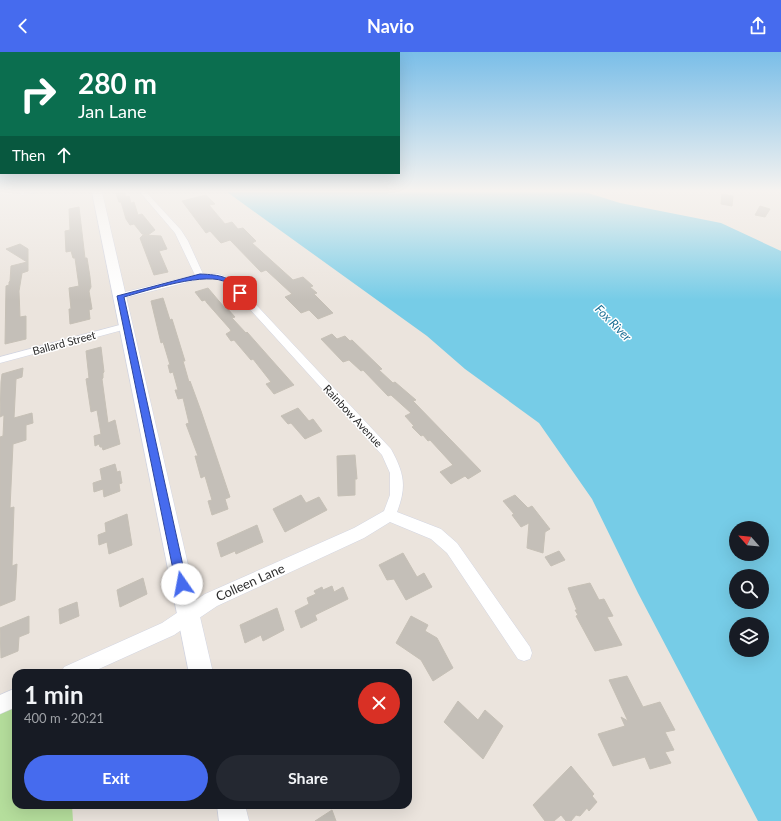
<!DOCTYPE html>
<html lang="en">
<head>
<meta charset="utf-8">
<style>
	body { margin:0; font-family:Lato,sans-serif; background:#242831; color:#f1f3f6; height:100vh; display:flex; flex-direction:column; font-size:15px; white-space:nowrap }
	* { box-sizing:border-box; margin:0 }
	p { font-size:13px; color:#9ea1a6 }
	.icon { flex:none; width:22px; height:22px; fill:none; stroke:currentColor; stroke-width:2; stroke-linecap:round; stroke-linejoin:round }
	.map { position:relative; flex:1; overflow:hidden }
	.drawer { position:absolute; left:12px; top:617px; width:400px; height:140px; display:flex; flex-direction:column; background:#171b24; border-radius:12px; box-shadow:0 4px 16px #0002 }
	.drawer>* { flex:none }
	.banner { position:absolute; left:0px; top:0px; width:400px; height:122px; box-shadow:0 4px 16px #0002; background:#0b6e4f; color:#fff; overflow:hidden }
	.needle { width:26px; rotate:297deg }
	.buttons { position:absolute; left:729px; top:469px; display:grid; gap:8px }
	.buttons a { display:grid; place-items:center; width:40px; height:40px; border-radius:50%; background:#171b24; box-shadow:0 4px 16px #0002; font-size:20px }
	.pin { position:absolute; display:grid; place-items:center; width:34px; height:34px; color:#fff; margin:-17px; border-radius:8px; box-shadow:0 2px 6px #0006 }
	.me { position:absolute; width:44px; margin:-22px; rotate:348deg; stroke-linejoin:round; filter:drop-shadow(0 0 3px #0008) }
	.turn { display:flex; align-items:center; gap:14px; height:84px; padding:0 12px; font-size:18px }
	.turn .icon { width:52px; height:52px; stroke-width:2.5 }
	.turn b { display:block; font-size:28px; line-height:34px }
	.then { display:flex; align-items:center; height:38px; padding:0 12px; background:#0003; gap:8px; font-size:15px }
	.round { display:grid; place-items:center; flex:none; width:42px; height:42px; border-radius:21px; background:#242831 }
	.headline { display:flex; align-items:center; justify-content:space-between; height:68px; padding:0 12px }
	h1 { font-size:24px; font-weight:700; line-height:30px }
	.action { display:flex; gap:8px; margin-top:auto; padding:8px 12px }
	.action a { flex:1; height:46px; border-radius:24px; background:#466bee; color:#fff; font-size:16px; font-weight:700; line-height:46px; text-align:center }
	.action a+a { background:#242831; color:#f1f3f6 }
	header { display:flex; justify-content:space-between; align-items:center; height:52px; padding:0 12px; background:#466bee; color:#fff; font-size:18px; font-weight:700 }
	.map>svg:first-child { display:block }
	.green { fill:#b5de9c }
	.water { fill:#76cce7; fill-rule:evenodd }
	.building { fill:#c4bfb8; stroke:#c6c0b6 }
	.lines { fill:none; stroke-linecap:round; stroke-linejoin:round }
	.lane-casing { stroke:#d2d5e2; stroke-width:1 }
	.street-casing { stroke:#d2d5e2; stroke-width:1 }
	.secondary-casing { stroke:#d2d5e2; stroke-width:1 }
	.lane { fill:#fff; fill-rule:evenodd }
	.street { fill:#fff; fill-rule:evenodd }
	.secondary { fill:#fff; fill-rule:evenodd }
	.route { fill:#466bee; stroke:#2e469b }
	.labels { text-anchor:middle; stroke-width:3; stroke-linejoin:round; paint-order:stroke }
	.street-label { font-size:11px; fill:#2a2a2a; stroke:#fff }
	.water-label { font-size:12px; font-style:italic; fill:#166b92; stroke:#fff }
	.near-street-label { font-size:13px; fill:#2a2a2a; stroke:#fff }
</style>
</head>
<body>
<header><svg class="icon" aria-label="back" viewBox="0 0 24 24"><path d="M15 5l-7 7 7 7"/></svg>Navio<svg class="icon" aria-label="share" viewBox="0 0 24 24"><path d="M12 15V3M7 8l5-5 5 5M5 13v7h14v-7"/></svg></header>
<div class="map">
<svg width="781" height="769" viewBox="0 0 781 769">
	<rect width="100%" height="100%" fill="#ebe4dd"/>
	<!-- green -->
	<path class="green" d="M 16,645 L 16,753 L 72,753 L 73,769 L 0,769 L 0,653 Z"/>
	<!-- water -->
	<path class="water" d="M 227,140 L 585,140 L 620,151 L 721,171 L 781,199 L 781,769 L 758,769 L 638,541 L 592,447 L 539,371 L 465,317 L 427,284 ZM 736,476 L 762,476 L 762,502 L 736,502 ZM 736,524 L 762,524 L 762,550 L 736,550 ZM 736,572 L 762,572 L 762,598 L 736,598 Z"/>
	<!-- building -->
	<g class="building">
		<path d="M 124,140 L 126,145 L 129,144 L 131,151 L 134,150 L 138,163 L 142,162 L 155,178 L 148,183 L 142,182 L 134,172 L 130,173 L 126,167 L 121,150 L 119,150 L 116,141 Z"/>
		<path d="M 722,142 L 733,144 L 732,154 L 721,152 Z"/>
		<path d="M 206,143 L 215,152 L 209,153 L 225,172 L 232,170 L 238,177 L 243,176 L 256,189 L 252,191 L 293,228 L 303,225 L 313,234 L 310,235 L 317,241 L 314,242 L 333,261 L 318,267 L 309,258 L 301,261 L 285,245 L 292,242 L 266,218 L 261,220 L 230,188 L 221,191 L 210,179 L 206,181 L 182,149 Z"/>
		<path d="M 760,154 L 770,157 L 765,165 L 755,163 Z"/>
		<path d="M 79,155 L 85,206 L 87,206 L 90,225 L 91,235 L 89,239 L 92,257 L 89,258 L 90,267 L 70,272 L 69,257 L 71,257 L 69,236 L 79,234 L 75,206 L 73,206 L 71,199 L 66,200 L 65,179 L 70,178 L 69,157 Z"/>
		<path d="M 143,183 L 161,184 L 167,197 L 159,199 L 168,220 L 154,223 L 140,186 Z"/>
		<path d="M 20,192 L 28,197 L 28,219 L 22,221 L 19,239 L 20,265 L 26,264 L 26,287 L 5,292 L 6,234 L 9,233 L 9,230 L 10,229 L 11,214 L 27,210 L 6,197 Z"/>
		<path d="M 208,236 L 224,255 L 226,255 L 235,265 L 232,266 L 246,281 L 247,280 L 294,333 L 274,342 L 266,332 L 271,330 L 253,307 L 251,308 L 234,288 L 231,289 L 226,282 L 231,279 L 230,277 L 207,251 L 205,248 L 202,249 L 195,240 Z"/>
		<path d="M 163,246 L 170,268 L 172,267 L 185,309 L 183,309 L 189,330 L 190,329 L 201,359 L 230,445 L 225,447 L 228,457 L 212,463 L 208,449 L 212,448 L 205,424 L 201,426 L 195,404 L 198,404 L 186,372 L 189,371 L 183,346 L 178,347 L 175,338 L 178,338 L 173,320 L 170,321 L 168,313 L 170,313 L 164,293 L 163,290 L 161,291 L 151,249 Z"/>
		<path d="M 332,282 L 337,287 L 345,284 L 350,289 L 352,288 L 382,317 L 379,318 L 393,331 L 395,330 L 416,348 L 413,349 L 481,419 L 468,427 L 465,424 L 451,432 L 440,420 L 453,413 L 430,388 L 428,389 L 423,383 L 421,384 L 412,375 L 414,374 L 405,364 L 411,361 L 391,343 L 388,344 L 363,318 L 361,319 L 349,308 L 343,310 L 321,287 Z"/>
		<path d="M 101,295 L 104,320 L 103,321 L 103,326 L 102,327 L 108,371 L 115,368 L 120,392 L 103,398 L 102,395 L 100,395 L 99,392 L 95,394 L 94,384 L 101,382 L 97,358 L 91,360 L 86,327 L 89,326 L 86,299 Z"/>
		<path d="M 23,316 L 22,325 L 16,327 L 14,366 L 32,361 L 33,371 L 26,373 L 26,388 L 13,392 L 10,456 L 14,455 L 12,514 L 17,512 L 15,548 L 0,554 L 0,385 L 3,384 L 4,363 L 0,365 L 1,330 L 2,322 Z"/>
		<path d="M 298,356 L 309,369 L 313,367 L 322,379 L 305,387 L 291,371 L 288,372 L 281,364 Z"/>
		<path d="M 355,403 L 357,427 L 355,427 L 355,443 L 338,444 L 337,404 Z"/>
		<path d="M 115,412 L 117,420 L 120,419 L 122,431 L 119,432 L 120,439 L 104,445 L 103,437 L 94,440 L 93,431 L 102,428 L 100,417 Z"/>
		<path d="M 301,443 L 306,451 L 319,445 L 327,458 L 285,480 L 273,457 Z"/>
		<path d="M 515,443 L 528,456 L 532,454 L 550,477 L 545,480 L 543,501 L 527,496 L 529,471 L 521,475 L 512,463 L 514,462 L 503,449 Z"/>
		<path d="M 127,462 L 132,493 L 109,502 L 107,490 L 99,493 L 98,483 L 106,480 L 105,471 Z"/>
		<path d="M 257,473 L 263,490 L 236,502 L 235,499 L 221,505 L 217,491 Z"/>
		<path d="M 559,499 L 565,508 L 551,514 L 545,505 Z"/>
		<path d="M 403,501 L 417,525 L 424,521 L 432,535 L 406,548 L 394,527 L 387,528 L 379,513 Z"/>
		<path d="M 143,526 L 147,542 L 120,555 L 117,538 Z"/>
		<path d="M 590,531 L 599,548 L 604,547 L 613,564 L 607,565 L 622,593 L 595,599 L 582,575 L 576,564 L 578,563 L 575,558 L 577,558 L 568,536 Z"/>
		<path d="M 332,534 L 334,540 L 343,535 L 348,547 L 315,563 L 317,568 L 301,576 L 295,559 L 309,552 L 307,546 L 316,542 L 314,539 L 322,535 L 323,538 Z"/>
		<path d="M 77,550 L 79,564 L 60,572 L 59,557 Z"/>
		<path d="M 277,556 L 284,578 L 263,589 L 261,583 L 245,591 L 240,573 Z"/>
		<path d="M 29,564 L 29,581 L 19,585 L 18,599 L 1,606 L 0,576 Z"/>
		<path d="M 411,564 L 428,573 L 425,579 L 437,586 L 453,616 L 433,629 L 421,608 L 396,591 Z"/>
		<path d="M 627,624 L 643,655 L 660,650 L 675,678 L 665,680 L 674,698 L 665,700 L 671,711 L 650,717 L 645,705 L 613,714 L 598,682 L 625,674 L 621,665 L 628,669 L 609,628 Z"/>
		<path d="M 458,649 L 478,668 L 485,658 L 503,674 L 483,707 L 444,670 Z"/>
		<path d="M 571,714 L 594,742 L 592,744 L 597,750 L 589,759 L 587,756 L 580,764 L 576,763 L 571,769 L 566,769 L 561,763 L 554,769 L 545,769 L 533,753 Z"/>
		<path d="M 332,758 L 336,769 L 315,769 Z"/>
	</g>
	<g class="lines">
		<!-- lane casing -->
		<g class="lane-casing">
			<path id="lane" d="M 20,140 L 24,140 L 24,141 L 37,140 L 22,143 L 20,142 Z"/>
		</g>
		<!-- street casing -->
		<g class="street-casing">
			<g id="street">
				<path d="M 140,140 L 146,140 L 181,178 L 188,189 L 203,222 L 218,222 L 232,227 L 391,397 C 404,421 407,434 397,460 L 441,477 L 457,491 L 530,595 L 532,601 L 530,607 L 524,609 L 518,607 L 447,501 L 431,487 L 390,470 L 364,486 L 217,554 L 174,583 L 90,621 L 61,621 L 64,615 L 162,571 L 205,542 L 354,476 L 384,459 L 390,443 L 390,421 L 382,403 L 226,231 L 217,227 L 200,227 L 120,247 L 117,246 L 116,244 L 117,242 L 195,223 L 175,181 Z"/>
				<path d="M 127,271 L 130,272 L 132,274 L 130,276 L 0,311 L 0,305 Z"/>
				<path d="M 16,636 L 16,655 L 0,662 L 0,643 Z"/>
			</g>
		</g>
		<!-- secondary casing -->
		<g class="secondary-casing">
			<g id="secondary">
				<path d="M 92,140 L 102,140 L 213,621 L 189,621 Z"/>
				<path d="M 217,753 L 245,753 L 249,769 L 219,769 Z"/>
			</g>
		</g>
		<!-- lane -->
		<use href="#lane" class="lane"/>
		<!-- street -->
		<use href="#street" class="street"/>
		<!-- secondary -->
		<use href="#secondary" class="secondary"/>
	</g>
	<!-- sky -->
	<linearGradient id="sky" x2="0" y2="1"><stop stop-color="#7abee8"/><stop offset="0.56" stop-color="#f6f3f0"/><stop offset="1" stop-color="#f6f3f0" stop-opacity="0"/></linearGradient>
	<rect width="781" height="248" fill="url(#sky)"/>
	<!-- route -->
	<path class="route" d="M 200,222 C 221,223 230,224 243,241 L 237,242 C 234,239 231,233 227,231 C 209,218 146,239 124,245 L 187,532 L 186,536 L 182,538 L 177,536 L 176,532 L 117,244 Z"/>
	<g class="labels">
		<!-- street labels -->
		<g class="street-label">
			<text transform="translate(64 291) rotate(-15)" y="4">Ballard Street</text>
			<text transform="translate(353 364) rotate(47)" y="4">Rainbow Avenue</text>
		</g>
		<!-- water labels -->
		<g class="water-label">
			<text transform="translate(613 271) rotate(45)" y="4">Fox River</text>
		</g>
		<!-- near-street labels -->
		<g class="near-street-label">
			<text transform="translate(250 530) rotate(-24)" y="5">Colleen Lane</text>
		</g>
	</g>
</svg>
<div class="buttons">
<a><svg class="needle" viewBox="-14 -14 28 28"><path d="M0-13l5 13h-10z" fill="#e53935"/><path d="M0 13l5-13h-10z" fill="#9ea1a6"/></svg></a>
<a><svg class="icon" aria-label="search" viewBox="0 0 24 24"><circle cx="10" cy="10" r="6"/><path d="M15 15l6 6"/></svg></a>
<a><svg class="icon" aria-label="layers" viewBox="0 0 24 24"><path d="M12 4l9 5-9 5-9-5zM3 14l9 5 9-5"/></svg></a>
</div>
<div class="pin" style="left:240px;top:241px;background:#d93025"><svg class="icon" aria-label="arrive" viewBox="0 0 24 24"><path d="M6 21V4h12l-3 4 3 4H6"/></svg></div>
<svg class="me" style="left:182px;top:532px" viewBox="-20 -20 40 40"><circle r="19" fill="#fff"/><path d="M0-13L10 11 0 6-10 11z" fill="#466bee"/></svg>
<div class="banner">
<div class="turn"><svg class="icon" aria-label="right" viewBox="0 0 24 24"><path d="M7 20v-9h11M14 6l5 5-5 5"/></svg><div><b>280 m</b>Jan Lane</div></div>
<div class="then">Then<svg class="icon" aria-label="ahead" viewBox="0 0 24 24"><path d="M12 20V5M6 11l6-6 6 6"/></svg></div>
</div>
<section class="drawer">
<div class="headline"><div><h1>1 min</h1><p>400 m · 20:21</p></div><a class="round" style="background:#d93025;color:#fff"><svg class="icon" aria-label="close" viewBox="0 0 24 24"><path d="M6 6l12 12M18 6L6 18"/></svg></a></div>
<div class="action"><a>Exit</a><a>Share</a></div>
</section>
</div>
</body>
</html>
